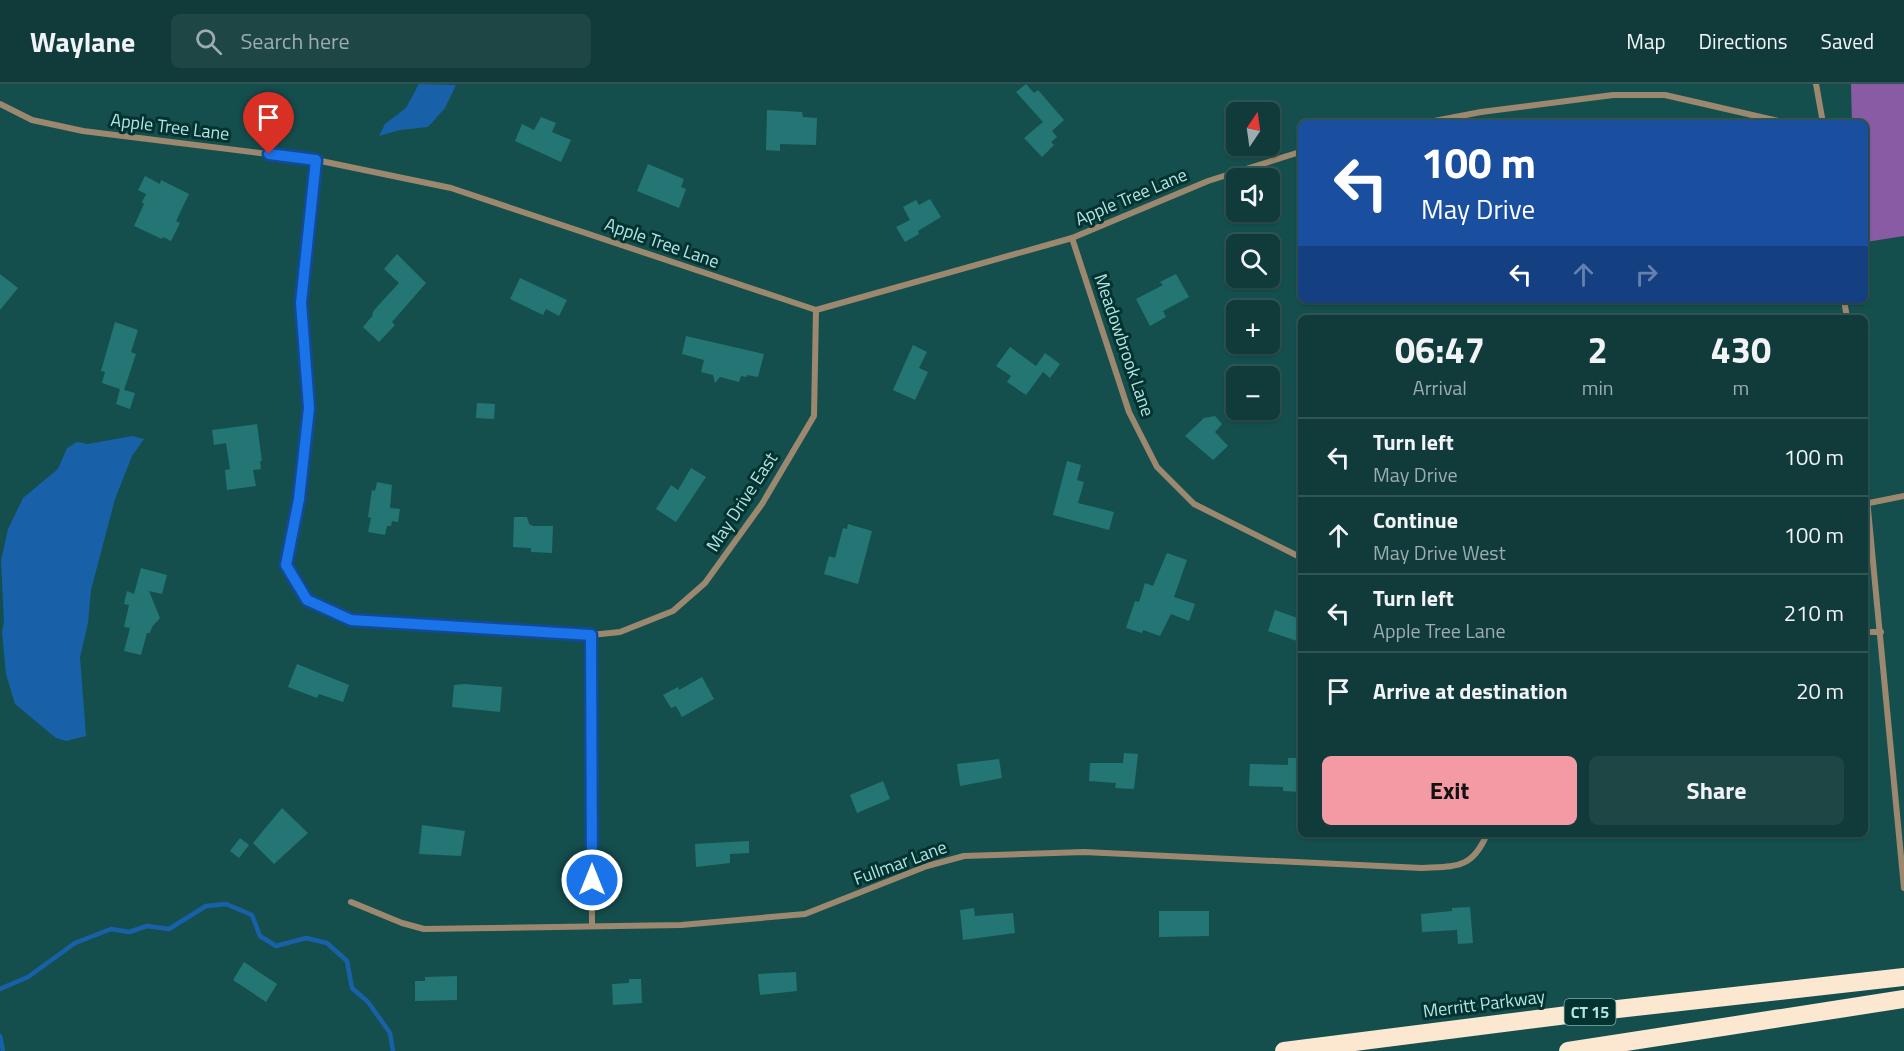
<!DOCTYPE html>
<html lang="en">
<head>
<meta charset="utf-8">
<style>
	body { margin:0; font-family:"Titillium Web",sans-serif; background:#1e4645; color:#f1f3f6; height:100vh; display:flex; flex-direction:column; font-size:22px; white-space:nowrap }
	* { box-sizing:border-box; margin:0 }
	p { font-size:20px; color:#9cadaf }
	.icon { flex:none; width:33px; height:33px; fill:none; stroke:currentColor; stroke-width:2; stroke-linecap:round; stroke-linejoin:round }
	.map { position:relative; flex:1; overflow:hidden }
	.details { position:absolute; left:1298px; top:231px; width:570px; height:522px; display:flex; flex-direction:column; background:#103b3a; border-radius:9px; box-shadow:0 2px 4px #0004,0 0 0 2px #305554 }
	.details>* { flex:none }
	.top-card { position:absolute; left:1298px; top:36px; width:570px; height:183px; border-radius:9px; box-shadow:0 2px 4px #0004,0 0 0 2px #305554; background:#1a4fa0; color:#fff; overflow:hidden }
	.needle { width:39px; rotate:13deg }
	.fabs { position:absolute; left:1226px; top:18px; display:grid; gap:12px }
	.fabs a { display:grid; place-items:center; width:54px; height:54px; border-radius:9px; background:#103b3a; box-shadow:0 2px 4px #0004,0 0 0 2px #305554; font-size:30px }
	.pin { position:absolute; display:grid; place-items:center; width:51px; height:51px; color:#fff; margin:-62px -26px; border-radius:50% 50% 50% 0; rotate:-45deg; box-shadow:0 0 6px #0007 }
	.pin .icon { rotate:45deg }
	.me { position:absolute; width:66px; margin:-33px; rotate:0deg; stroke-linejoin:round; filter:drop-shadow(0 0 4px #0008) }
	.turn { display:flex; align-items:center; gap:21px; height:126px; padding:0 24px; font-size:27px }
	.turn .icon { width:78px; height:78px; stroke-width:2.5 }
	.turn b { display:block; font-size:42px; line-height:51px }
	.lanes { display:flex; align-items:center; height:57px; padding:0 24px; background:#0003; justify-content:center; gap:30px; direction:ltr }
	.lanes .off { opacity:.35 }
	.eta { display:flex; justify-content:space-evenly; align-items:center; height:102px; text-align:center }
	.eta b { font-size:36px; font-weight:700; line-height:42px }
	.action { display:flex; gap:12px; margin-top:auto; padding:12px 24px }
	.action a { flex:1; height:69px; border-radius:9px; background:#f49aa5; color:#111; font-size:24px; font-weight:700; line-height:69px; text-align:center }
	.action a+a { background:#1e4645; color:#f1f3f6 }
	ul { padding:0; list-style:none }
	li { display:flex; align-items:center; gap:18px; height:78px; padding:0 24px; border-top:2px solid #305554 }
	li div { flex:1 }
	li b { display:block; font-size:22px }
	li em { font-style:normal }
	header { display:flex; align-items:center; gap:36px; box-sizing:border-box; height:84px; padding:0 30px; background:#103b3a; border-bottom:2px solid #305554 }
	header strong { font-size:28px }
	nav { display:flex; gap:33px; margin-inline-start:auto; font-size:21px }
	.search { width:420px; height:54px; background:#1e4645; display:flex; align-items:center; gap:15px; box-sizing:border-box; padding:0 21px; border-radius:9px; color:#9cadaf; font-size:22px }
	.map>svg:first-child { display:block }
	.green { fill:#895ba4 }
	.water { fill:#1861a8 }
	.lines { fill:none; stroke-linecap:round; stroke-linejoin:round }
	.stream { stroke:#1861a8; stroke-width:4.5 }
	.building { fill:#237673 }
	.street { stroke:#9c886f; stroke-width:6 }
	.highway { stroke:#fce8d0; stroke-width:18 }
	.route-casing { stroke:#114b97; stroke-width:15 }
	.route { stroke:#1a73e8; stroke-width:10 }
	.labels { text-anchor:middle; stroke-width:6; stroke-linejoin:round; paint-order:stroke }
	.shield { fill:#023331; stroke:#7fafac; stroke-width:1.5 }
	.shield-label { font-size:16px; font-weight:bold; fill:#b5e4e1 }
	.street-label { font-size:18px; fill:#b5e4e1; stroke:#023331 }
</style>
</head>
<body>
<header>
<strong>Waylane</strong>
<div class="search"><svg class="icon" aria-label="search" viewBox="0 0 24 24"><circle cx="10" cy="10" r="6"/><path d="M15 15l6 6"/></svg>Search here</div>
<nav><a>Map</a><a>Directions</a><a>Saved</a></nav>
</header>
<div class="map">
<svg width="1904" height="967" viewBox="0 0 1904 967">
	<rect width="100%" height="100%" fill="#154f4d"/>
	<!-- green -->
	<path class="green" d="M 1851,0 L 1904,0 L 1904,152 L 1866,158 L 1864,39 L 1852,39 Z"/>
	<!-- water -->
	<g class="water">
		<path d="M 419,0 L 456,1 L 445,24 L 428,43 L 400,46 L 379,52 L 385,40 L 406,24 Z"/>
		<path d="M 132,352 L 144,355 L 132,372 L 115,415 L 91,506 L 88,539 L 80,573 L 86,652 L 66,657 L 56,654 L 15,620 L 6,590 L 2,548 L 4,538 L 1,477 L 8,445 L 23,414 L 58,385 L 67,364 L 77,358 L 88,360 Z"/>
	</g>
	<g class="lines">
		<!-- stream -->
		<g class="stream">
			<path d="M 0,905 L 28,893 L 75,859 L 111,845 L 129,848 L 147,842 L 169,845 L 206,822 L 226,820 L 252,831 L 260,852 L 276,862 L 306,854 L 327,859 L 347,877 L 352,904 L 368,918 L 390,949 L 393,967"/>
			<path d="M 0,952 L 3,967"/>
		</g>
	</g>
	<!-- building -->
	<g class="building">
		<path d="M 1026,0 L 1034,9 L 1038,6 L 1064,36 L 1052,47 L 1057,53 L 1051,58 L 1054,61 L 1042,73 L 1024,54 L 1043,38 L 1016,8 Z"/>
		<path d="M 767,26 L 802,28 L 803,33 L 817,34 L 816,61 L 780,60 L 780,67 L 766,66 Z"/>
		<path d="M 541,33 L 556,39 L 552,48 L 571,56 L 561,78 L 515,57 L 522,40 L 534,46 Z"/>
		<path d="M 648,80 L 684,95 L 681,103 L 686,105 L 679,124 L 637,107 Z"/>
		<path d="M 145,92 L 160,100 L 161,96 L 189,110 L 176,137 L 180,139 L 171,157 L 163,153 L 162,155 L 134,142 L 144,120 L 142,118 L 146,110 L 138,106 Z"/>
		<path d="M 930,115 L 941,133 L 918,147 L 919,150 L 905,158 L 896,143 L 910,136 L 903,123 L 916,116 L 919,121 Z"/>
		<path d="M 397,170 L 426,199 L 392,238 L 395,241 L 379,258 L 363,243 L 373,231 L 372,230 L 375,225 L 399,199 L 384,185 Z"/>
		<path d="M 0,190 L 18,204 L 0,226 Z"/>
		<path d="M 1176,190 L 1189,213 L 1163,227 L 1166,233 L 1150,242 L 1136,215 L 1163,201 L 1160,198 Z"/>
		<path d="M 520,194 L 567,216 L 559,232 L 546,225 L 543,231 L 510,215 Z"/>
		<path d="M 115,238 L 138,246 L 131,268 L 136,270 L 124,306 L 135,309 L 130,325 L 116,320 L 120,305 L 102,299 L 105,288 L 101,287 Z"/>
		<path d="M 686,252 L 764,270 L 758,293 L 747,291 L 747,293 L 741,292 L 739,298 L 720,293 L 715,299 L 713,291 L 701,288 L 704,276 L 682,270 Z"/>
		<path d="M 913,261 L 927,268 L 919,284 L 928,288 L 915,316 L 893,306 Z"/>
		<path d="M 1010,263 L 1036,282 L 1045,269 L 1060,280 L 1050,294 L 1043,288 L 1026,311 L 1007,298 L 1011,292 L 996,282 Z"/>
		<path d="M 477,319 L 495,320 L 494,335 L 476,334 Z"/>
		<path d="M 1215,332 L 1222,340 L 1215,348 L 1228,362 L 1213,376 L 1185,352 L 1204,334 Z"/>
		<path d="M 257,340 L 262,377 L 260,377 L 261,385 L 253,386 L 256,402 L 227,406 L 225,386 L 230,385 L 226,359 L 214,361 L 212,346 Z"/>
		<path d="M 1067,377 L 1081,381 L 1077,396 L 1084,398 L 1078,419 L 1114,428 L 1109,446 L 1053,431 Z"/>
		<path d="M 691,384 L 706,393 L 676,438 L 656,425 L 671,401 L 678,406 Z"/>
		<path d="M 377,398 L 392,401 L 390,424 L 400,425 L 398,438 L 392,437 L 391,442 L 387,442 L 385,451 L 368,448 L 371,434 L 368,433 L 372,406 L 375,407 Z"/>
		<path d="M 514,433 L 527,433 L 529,440 L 533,442 L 553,442 L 552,469 L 531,468 L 531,464 L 513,463 Z"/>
		<path d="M 848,440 L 872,447 L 858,500 L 824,490 L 829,472 L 835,474 L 843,444 L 847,445 Z"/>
		<path d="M 1167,469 L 1187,476 L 1174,513 L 1195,520 L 1189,537 L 1171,530 L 1160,552 L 1143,546 L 1142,549 L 1126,544 L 1135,517 L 1139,518 L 1145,499 L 1153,502 Z"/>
		<path d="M 141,484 L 167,491 L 162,510 L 149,507 L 160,534 L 152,543 L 150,549 L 147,549 L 141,571 L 124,567 L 130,544 L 124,543 L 129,521 L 124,520 L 127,507 L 134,510 Z"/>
		<path d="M 1275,526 L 1300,535 L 1300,558 L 1268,547 Z"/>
		<path d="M 297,580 L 349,601 L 343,618 L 319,610 L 317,614 L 288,603 Z"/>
		<path d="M 702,593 L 714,615 L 682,633 L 676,622 L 671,624 L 663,611 L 678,603 L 679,606 Z"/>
		<path d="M 464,600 L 502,603 L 500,628 L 452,623 L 454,601 Z"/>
		<path d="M 1124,669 L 1138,670 L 1134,705 L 1115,704 L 1116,699 L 1089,697 L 1090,679 L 1123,679 Z"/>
		<path d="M 1288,674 L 1300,674 L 1300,708 L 1283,707 L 1283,703 L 1249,702 L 1250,680 L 1288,681 Z"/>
		<path d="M 999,675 L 1002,694 L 960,702 L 957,680 Z"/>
		<path d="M 883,697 L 890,715 L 857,729 L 850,711 Z"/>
		<path d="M 282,724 L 308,749 L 274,780 L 253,759 Z"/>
		<path d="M 422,741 L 465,747 L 461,772 L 419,770 Z"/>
		<path d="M 240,754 L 249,761 L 239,774 L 230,767 Z"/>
		<path d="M 749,757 L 749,769 L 730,770 L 730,779 L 696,783 L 695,760 Z"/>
		<path d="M 1470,823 L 1473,859 L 1458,860 L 1457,846 L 1422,848 L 1421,830 L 1452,827 L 1452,824 Z"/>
		<path d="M 974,824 L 975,832 L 1013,829 L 1015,849 L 963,856 L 960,826 Z"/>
		<path d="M 1159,827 L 1209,827 L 1209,852 L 1159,853 Z"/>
		<path d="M 244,878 L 277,900 L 266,918 L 233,896 Z"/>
		<path d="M 796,888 L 797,907 L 760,911 L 758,890 Z"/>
		<path d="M 457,892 L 457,916 L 415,917 L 415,897 L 425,897 L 425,893 Z"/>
		<path d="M 629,895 L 641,895 L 642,919 L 613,921 L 612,900 L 629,899 Z"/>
	</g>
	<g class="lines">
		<!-- street -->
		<g class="street">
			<path d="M 1816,0 L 1823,39"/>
			<path d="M 0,20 L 32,36 L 83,47 L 316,76 L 451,104 L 816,226 L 1072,154 L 1208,97 L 1300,68"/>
			<path d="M 1424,39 L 1481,28 L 1613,11 L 1665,11 L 1787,39"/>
			<path d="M 316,76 L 301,219 L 309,323 L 299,415 L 286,481 L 307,516 L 351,536 L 591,551 L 620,548 L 673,527 L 705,499 L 762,420 L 814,332 L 816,226"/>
			<path d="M 1072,154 L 1129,328 L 1157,383 L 1194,420 L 1300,473"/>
			<path d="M 1844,216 L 1847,234"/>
			<path d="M 1864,383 L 1904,804"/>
			<path d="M 1869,419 L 1904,412"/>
			<path d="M 1864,548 L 1881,548"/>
			<path d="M 591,551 L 592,841"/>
			<path d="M 351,818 L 402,839 L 424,845 L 681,841 L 805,830 L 927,782 L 964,772 L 1084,768 L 1422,784 C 1457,782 1472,785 1487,750"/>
		</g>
		<!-- highway -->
		<g class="highway">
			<path d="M 1284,967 L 1591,928 L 1904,893"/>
			<path d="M 1568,967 L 1904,915"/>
		</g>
	</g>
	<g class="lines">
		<!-- route casing -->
		<g class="route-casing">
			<path id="route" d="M 269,70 L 316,76 L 301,219 L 309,324 L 299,415 L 286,481 L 307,516 L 351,536 L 591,551 L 592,796"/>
		</g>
		<!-- route -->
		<use href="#route" class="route"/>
	</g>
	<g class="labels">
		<!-- shield labels -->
		<rect class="shield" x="1564.5" y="915" width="51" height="26" rx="4.5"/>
		<g class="shield-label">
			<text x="1590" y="934">CT 15</text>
		</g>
		<!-- street labels -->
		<g class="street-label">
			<text transform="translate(170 43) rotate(7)" y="6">Apple Tree Lane</text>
			<text transform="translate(1131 113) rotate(-23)" y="6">Apple Tree Lane</text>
			<text transform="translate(662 159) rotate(19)" y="6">Apple Tree Lane</text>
			<text transform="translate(1124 261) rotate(71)" y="6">Meadowbrook Lane</text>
			<text transform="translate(742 418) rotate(-57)" y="6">May Drive East</text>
			<text transform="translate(900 779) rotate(-20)" y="6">Fullmar Lane</text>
			<text transform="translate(1484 920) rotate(-7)" y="6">Merritt Parkway</text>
		</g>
	</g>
</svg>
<div class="fabs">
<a><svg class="needle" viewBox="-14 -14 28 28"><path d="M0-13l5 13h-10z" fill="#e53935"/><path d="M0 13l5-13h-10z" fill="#9cadaf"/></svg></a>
<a><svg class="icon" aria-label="sound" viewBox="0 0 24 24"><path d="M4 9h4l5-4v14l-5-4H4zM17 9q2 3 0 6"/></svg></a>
<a><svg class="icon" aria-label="search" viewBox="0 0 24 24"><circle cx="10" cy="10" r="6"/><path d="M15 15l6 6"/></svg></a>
<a>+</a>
<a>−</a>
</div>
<div class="pin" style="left:269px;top:70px;background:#d93025"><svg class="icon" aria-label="arrive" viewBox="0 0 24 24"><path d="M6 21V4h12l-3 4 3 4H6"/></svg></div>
<svg class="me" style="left:592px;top:796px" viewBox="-20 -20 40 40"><circle r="17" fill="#1a73e8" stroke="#fff" stroke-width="3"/><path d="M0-11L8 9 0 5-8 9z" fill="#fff"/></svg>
<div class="top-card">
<div class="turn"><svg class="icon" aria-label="left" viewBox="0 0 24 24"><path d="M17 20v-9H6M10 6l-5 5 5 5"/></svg><div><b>100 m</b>May Drive</div></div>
<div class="lanes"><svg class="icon" aria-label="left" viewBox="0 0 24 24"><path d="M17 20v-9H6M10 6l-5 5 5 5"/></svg><svg class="icon off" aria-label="ahead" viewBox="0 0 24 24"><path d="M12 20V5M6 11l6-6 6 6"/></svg><svg class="icon off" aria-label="right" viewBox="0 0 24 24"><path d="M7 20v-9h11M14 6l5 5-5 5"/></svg></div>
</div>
<section class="details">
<div class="eta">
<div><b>06:47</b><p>Arrival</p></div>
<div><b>2</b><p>min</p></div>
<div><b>430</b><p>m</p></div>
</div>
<ul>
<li><svg class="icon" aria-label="left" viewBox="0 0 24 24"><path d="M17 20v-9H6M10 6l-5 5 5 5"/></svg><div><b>Turn left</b><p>May Drive</p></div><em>100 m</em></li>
<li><svg class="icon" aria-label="ahead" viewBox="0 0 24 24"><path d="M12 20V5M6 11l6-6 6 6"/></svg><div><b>Continue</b><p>May Drive West</p></div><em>100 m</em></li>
<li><svg class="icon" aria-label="left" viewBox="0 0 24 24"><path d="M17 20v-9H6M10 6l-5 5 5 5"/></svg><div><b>Turn left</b><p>Apple Tree Lane</p></div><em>210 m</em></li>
<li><svg class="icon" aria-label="arrive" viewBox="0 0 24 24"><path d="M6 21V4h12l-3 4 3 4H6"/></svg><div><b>Arrive at destination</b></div><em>20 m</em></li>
</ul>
<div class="action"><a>Exit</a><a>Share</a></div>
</section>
</div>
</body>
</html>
